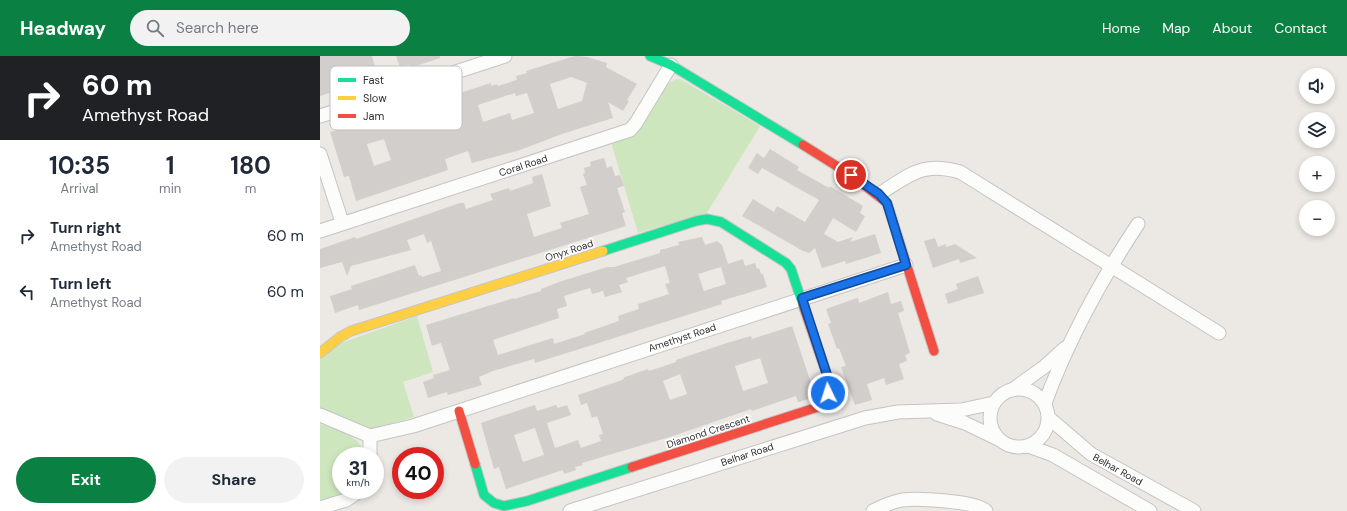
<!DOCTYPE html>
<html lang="en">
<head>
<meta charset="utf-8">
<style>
	body { margin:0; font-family:"DM Sans",sans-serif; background:#f2f2f3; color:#1f2937; height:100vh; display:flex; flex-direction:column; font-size:15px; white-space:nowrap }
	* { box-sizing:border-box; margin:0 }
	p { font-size:13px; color:#747a83 }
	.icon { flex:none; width:22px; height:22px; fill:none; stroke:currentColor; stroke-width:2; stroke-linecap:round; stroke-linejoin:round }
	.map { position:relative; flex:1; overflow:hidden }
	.sheet { display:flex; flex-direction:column; background:#fff; width:320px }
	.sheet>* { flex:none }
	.guide { background:#202124; color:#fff; overflow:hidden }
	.tools { position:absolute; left:979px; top:12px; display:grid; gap:8px }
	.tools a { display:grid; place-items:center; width:36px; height:36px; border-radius:50%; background:#fff; box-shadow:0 2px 6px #0003; font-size:20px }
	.speed { position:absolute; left:12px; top:391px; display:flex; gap:8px; font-size:20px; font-weight:700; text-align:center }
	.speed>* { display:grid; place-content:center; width:52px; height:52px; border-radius:50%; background:#fff; box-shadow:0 2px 6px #0003; line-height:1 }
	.speed small { font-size:10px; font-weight:400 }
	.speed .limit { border:6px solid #d22; background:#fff; color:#111 }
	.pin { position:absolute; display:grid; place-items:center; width:34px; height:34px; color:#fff; margin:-17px; border:2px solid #fff; border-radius:50%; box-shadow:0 1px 4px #0007 }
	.me { position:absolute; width:44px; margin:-22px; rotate:356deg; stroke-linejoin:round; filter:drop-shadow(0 0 3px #0008) }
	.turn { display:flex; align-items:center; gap:14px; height:84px; padding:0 16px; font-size:18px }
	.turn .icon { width:52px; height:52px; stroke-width:2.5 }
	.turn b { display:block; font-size:28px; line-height:34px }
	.eta { display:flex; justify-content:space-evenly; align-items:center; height:68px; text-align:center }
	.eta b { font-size:24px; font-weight:700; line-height:28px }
	.cta { display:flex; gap:8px; margin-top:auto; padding:8px 16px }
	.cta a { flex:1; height:46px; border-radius:24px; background:#0b8043; color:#fff; font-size:16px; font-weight:700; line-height:46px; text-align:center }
	.cta a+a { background:#f2f2f3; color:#1f2937 }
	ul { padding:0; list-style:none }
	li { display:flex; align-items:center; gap:12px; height:56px; padding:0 16px }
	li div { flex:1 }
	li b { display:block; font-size:15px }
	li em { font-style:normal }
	header { display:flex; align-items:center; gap:24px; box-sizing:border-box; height:56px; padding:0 20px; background:#0b8043; color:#fff }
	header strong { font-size:19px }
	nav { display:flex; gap:22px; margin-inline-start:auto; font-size:14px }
	.search { width:280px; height:36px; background:#f2f2f3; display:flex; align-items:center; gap:10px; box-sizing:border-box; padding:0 14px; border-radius:22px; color:#747a83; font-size:15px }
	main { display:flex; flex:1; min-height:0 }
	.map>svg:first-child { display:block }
	.green { fill:#cee6be }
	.building { fill:#d1cecb; fill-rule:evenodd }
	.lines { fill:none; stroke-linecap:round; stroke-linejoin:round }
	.street-casing { stroke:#c5c4c5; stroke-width:15 }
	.fast-casing { stroke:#c5c4c5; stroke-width:11 }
	.slow-casing { stroke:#c5c4c5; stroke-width:11 }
	.jam-casing { stroke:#c5c4c5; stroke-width:11 }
	.street { stroke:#fcfcfb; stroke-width:13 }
	.fast { stroke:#16e098; stroke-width:9 }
	.slow { stroke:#ffcf43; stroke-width:9 }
	.jam { stroke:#f24e42; stroke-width:9 }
	.route-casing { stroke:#114b97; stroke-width:10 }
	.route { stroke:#1a73e8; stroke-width:7 }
	.labels { text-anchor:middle; stroke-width:3.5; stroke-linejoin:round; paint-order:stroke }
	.street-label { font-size:10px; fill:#2e2e2e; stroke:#fff }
	.key { fill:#fff; stroke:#c0c0c0; stroke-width:1 }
	.key-label { font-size:11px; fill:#2e2e2e }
</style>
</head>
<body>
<header>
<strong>Headway</strong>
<div class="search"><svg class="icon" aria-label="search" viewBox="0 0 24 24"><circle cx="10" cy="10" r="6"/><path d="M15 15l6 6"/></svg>Search here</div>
<nav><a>Home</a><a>Map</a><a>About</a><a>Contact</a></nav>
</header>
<main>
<section class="sheet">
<div class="guide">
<div class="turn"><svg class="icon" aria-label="right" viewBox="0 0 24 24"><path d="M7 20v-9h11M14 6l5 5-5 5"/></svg><div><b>60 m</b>Amethyst Road</div></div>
</div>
<div class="eta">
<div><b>10:35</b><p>Arrival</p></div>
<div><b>1</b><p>min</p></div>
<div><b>180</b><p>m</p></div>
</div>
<ul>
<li><svg class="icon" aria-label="right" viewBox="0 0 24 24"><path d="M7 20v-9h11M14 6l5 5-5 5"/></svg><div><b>Turn right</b><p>Amethyst Road</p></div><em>60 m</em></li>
<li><svg class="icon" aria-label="left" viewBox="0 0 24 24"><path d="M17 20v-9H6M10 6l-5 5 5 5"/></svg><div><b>Turn left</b><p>Amethyst Road</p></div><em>60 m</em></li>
</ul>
<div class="cta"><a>Exit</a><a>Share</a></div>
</section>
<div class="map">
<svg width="1027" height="455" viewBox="0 0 1027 455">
	<rect width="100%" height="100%" fill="#ece8e4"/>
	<!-- green -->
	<g class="green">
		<path d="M 356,23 L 360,23 L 440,70 L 387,157 L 318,177 L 291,86 L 346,29 Z"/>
		<path d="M 97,260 L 113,316 L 83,326 L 94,361 L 49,374 L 0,356 L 0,303 L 16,289 Z"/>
		<path d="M 0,368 C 17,375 43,379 44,400 L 21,400 L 21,434 L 36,434 L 0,446 Z"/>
	</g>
	<!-- building -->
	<g class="building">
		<path d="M 0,0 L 52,0 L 58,21 L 0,40 Z"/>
		<path d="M 76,0 L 120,0 L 120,2 L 90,12 L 89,9 L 80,11 Z"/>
		<path d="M 255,0 L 267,1 L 287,7 L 286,11 L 317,28 L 307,44 L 309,45 L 303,55 L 288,46 L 293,62 L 245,77 L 197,95 L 152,107 L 148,95 L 125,103 L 128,114 L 36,145 L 29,120 L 24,121 L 10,76 L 58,63 L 58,65 L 99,50 L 171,27 L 171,30 L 177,28 L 178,30 L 197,24 L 196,20 L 207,17 L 206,15 ZM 251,21 L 267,27 L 262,45 L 238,53 L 230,28 ZM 195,37 L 196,40 L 207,37 L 214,57 L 192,64 L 190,57 L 163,66 L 158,49 ZM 64,83 L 71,104 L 54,110 L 47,88 Z"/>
		<path d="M 450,93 L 479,111 L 477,114 L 509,132 L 510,130 L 543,150 L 540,157 L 545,160 L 536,176 L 513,162 L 504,178 L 518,186 L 533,181 L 530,186 L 555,178 L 561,197 L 526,208 L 525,205 L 502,212 L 495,192 L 489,197 L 483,195 L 422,160 L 433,143 L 454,156 L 457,150 L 485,166 L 499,144 L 442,112 L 438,118 L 428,112 L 437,97 L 444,102 Z"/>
		<path d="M 284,102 L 287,112 L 292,110 L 295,120 L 300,119 L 304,130 L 297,132 L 305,156 L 302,157 L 306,170 L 39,254 L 38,249 L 15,257 L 10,240 L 32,233 L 31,230 L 95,209 L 99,220 L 101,219 L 102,221 L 121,215 L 111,185 L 107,187 L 104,178 L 87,184 L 91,194 L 31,210 L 27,220 L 22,206 L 0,212 L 0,193 L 35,181 L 36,183 L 140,147 L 144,147 L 146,153 L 173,144 L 170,138 L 189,132 L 190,135 L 213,127 L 212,121 L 222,118 L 231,150 L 207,158 L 214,181 L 242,172 L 240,167 L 269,158 L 260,131 L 267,129 L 263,118 L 265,117 L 264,112 L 271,110 L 270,106 Z"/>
		<path d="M 382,181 L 385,189 L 397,185 L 402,189 L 408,208 L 423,203 L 425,210 L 435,207 L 437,213 L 439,212 L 441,218 L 443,218 L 447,231 L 401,245 L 402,248 L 215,307 L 214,303 L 173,315 L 159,321 L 162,329 L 128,339 L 127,336 L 108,342 L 103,326 L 114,322 L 113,319 L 130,314 L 121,287 L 112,290 L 106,269 L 194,242 L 194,243 L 221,235 L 221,233 L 239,226 L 287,211 L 294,211 L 340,197 L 340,194 L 359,189 L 358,186 ZM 407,209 L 401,211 L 406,228 L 384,235 L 378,218 ZM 345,210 L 350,227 L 345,228 L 349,238 L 318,248 L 319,253 L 298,260 L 299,265 L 264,277 L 265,278 L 234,288 L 233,282 L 178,299 L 173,284 L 239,262 L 237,253 L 247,250 L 244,240 L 270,232 L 272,238 L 283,235 L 285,241 L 302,236 L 299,229 L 308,226 L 306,222 Z"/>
		<path d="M 615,182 L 618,191 L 626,188 L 626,191 L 635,188 L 657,202 L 640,207 L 639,203 L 613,212 L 604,185 Z"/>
		<path d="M 658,220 L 664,237 L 628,248 L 625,238 L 638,233 L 636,228 Z"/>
		<path d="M 568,236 L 571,248 L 581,245 L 584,255 L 578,257 L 590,297 L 585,299 L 587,305 L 579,308 L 584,323 L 566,329 L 564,322 L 547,328 L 552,344 L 535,349 L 521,311 L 526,310 L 519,292 L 517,293 L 508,268 L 511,267 L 506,253 L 534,243 L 538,242 L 539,247 Z"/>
		<path d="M 472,270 L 495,339 L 492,342 L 478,346 L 476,340 L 432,355 L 431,353 L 356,379 L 262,407 L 263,409 L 255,411 L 256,414 L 244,418 L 243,414 L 186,433 L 179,411 L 174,413 L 161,367 L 215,349 L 217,355 L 236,349 L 238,352 L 247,349 L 251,359 L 227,367 L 235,392 L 258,384 L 261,392 L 281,385 L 279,379 L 283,378 L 277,360 L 272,362 L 267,347 L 261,349 L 258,339 L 302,324 L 305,321 L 328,313 L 329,315 L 356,306 L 356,304 L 407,287 L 431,280 L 432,283 L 438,281 ZM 440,302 L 448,327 L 423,335 L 415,310 ZM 360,318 L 367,338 L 350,344 L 343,325 ZM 215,372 L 224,399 L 203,406 L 194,379 Z"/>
	</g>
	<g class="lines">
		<!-- street casing -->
		<g class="street-casing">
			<g id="street">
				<path d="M 0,60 L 185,0"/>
				<path d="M 0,98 L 22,166"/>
				<path d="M 559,138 C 590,119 602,105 640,116 L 899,277"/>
				<path d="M 0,175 L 310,74 L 316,67 L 351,9"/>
				<circle cx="699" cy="362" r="29"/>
				<path d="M 692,334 L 724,311 L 745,292"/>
				<path d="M 725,347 C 748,284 781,224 818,168"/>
				<path d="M 617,358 L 645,367 L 678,383"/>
				<path d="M 0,359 L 50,380 L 93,370 L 586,209"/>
				<path d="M 729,362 L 771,398 L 874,455"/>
				<path d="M 50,380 L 50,400"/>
				<path d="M 708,390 L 733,399 L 830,455"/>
				<path d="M 0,452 L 26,444 L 41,434"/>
				<path d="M 250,455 L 545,362 L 578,356 L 641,354 L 674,347"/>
				<path d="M 553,455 C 562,450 572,446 582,444 C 597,442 656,445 666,455"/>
			</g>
		</g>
		<!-- fast casing -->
		<g class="fast-casing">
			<g id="fast">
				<path d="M 330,0 L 351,9 L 483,89"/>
				<path d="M 283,195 L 376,165 L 387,163 L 401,166 L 466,207 L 471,213 L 483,249"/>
				<path d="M 155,408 L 164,439 L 174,447 L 184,450 L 207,445 L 312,411"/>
			</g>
		</g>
		<!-- slow casing -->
		<g class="slow-casing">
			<path id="slow" d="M 0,297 L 20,281 L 31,275 L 283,195"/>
		</g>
		<!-- jam casing -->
		<g class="jam-casing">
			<g id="jam">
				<path d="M 483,89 L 531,119 L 567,147 L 614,295"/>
				<path d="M 139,355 L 155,408"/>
				<path d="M 312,411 L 498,351 L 506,342 L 510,328 L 483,249"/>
			</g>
		</g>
		<!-- street -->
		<use href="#street" class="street"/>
		<!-- fast -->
		<use href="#fast" class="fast"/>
		<!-- slow -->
		<use href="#slow" class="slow"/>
		<!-- jam -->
		<use href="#jam" class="jam"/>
	</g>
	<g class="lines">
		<!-- route casing -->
		<g class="route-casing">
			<path id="route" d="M 508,337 L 509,325 L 482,242 L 586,209 L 567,147 L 559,138 L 531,119"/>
		</g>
		<!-- route -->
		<use href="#route" class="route"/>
	</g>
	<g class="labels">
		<!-- street labels -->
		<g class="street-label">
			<text transform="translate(203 109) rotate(-18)" y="4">Coral Road</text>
			<text transform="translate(249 194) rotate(-18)" y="4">Onyx Road</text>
			<text transform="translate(362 281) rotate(-18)" y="4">Amethyst Road</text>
			<text transform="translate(388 375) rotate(-18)" y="4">Diamond Crescent</text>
			<text transform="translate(427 398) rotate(-18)" y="4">Belhar Road</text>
			<text transform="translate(798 413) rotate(29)" y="4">Belhar Road</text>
		</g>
	</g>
	<!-- legend -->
	<rect x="10" y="10" width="132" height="64" rx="6" class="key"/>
	<rect x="18" y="22" width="18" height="4" fill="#16e098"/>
	<rect x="18" y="40" width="18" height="4" fill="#ffcf43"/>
	<rect x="18" y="58" width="18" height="4" fill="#f24e42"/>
	<g class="key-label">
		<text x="43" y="28">Fast</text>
		<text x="43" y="46">Slow</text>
		<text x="43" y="64">Jam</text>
	</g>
</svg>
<div class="tools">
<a><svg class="icon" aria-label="sound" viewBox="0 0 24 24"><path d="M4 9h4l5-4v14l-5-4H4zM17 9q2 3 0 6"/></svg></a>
<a><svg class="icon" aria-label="layers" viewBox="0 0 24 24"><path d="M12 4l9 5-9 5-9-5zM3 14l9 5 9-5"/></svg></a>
<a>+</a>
<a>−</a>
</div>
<div class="speed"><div>31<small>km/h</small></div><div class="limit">40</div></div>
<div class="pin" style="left:531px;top:119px;background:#d93025"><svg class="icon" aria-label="arrive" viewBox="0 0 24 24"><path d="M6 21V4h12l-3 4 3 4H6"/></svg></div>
<svg class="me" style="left:508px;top:337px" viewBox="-20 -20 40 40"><circle r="17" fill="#1a73e8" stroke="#fff" stroke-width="3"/><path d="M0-11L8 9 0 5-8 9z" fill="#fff"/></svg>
</div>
</main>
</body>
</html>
